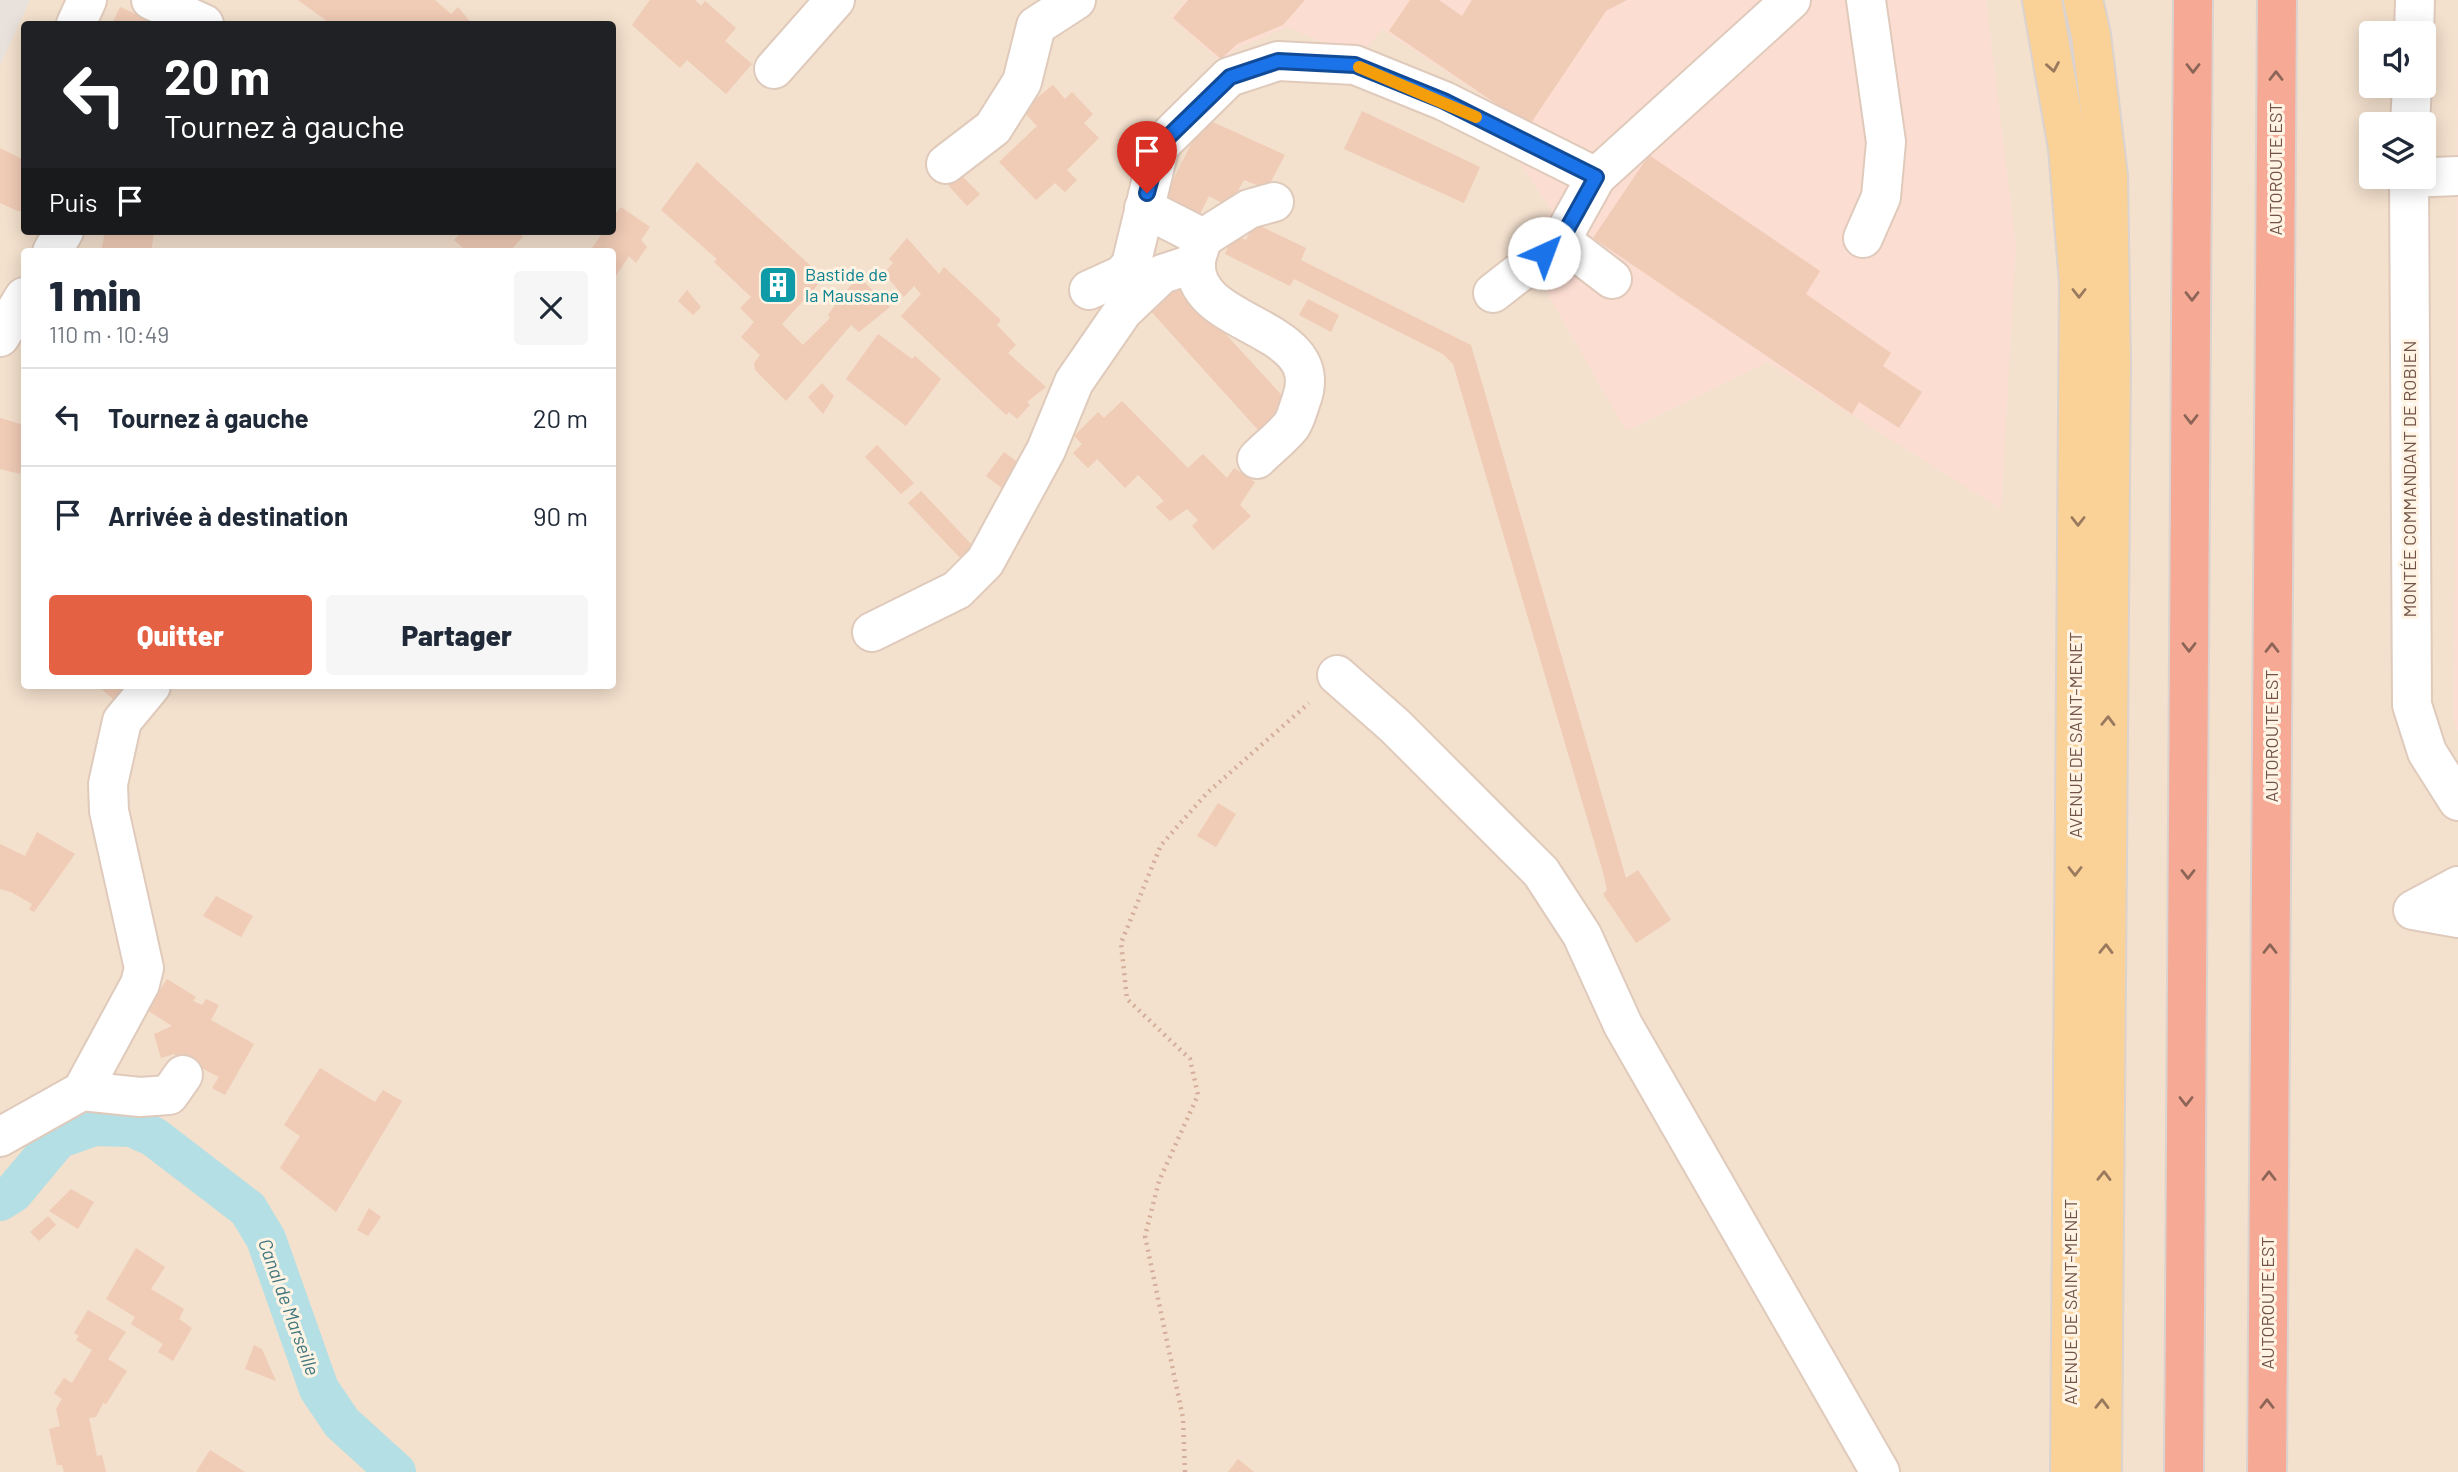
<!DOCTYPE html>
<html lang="fr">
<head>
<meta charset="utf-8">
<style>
	body { margin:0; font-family:Barlow,sans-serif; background:#f6f6f7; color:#1f2937; height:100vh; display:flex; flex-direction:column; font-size:26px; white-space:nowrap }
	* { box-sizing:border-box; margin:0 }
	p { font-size:23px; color:#747a83 }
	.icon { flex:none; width:38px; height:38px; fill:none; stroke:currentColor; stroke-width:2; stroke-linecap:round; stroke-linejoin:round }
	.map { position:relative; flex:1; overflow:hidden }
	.details { position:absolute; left:21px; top:248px; width:595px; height:441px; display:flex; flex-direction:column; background:#fff; border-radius:7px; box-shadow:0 4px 18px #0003 }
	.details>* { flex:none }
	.banner { position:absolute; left:21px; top:21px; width:595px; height:214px; border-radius:7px; box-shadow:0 4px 18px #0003; background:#202124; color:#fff; overflow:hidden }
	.fabs { position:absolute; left:2359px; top:21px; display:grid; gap:14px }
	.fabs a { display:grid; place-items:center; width:77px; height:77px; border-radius:7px; background:#fff; box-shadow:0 4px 18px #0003; font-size:35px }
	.pin { position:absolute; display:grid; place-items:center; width:60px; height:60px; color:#fff; margin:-72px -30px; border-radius:50% 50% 50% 0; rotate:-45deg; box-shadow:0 0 7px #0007 }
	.pin .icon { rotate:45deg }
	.me { position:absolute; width:77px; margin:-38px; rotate:43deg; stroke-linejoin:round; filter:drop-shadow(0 0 5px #0008) }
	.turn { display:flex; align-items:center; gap:24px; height:147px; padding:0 28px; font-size:32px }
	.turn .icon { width:91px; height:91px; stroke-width:2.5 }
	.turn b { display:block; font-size:49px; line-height:60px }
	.then { display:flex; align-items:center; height:66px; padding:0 28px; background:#0003; gap:14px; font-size:26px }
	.round { display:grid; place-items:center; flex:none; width:74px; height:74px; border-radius:7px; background:#f6f6f7 }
	.summary { display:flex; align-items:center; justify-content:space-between; height:119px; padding:0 28px }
	h1 { font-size:42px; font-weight:800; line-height:52px }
	.cta { display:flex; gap:14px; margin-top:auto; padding:14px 28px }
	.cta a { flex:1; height:80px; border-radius:7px; background:#e56144; color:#fff; font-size:28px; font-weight:800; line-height:80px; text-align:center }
	.cta a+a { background:#f6f6f7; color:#1f2937 }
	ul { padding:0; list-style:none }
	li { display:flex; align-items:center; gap:21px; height:98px; padding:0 28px; border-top:2px solid #e0e1e3 }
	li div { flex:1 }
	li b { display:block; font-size:26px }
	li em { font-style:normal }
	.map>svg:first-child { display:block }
	.residential { fill:#f3e0cd; fill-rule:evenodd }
	.commercial { fill:#fcddd2 }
	.industrial { fill:#e9e1db }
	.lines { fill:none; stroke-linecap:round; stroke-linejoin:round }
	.canal { stroke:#b4dfe4; stroke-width:40 }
	.building { fill:#f0cbb6 }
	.minor-casing { stroke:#dfcabb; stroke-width:42 }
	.major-casing { stroke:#dad3cf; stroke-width:42 }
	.highway-casing { stroke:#dad3cf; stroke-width:42 }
	.path { stroke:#d4ae9a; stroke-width:4.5; stroke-dasharray:2 5; stroke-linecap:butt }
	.minor { stroke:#fff; stroke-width:38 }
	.major { stroke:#fad197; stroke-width:38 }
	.highway { stroke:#f6aa95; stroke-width:38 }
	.oneway { stroke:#9a7a5f }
	.oneway2 { stroke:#8c6557 }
	.route-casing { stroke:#114b97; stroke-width:18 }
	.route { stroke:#1a73e8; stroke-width:12 }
	.slow { stroke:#f59e0b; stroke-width:12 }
	.labels { text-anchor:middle; stroke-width:6; stroke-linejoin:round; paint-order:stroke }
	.street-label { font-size:18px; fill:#715447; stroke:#fff3e4 }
	.culture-label { font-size:18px; fill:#0d838f; stroke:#fff3e4; text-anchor:start }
	.water-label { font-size:19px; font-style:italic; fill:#3f767e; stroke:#fff3e4 }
</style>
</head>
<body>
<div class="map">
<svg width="2458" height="1472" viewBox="0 0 2458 1472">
	<rect width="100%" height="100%" fill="#fbefde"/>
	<!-- residential -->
	<path class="residential" d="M 0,0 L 2458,0 L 2458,1472 L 0,1472 ZM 24,24 L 612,24 L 612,231 L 24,231 ZM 2371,33 L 2424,33 L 2424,86 L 2371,86 ZM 2371,124 L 2424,124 L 2424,177 L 2371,177 ZM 24,252 L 612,252 L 612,686 L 24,686 Z"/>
	<!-- commercial -->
	<g class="commercial">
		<path d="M 1182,0 L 1986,0 L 2016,246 L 2001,509 L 1768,362 L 1626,431 L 1517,240 L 1552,212 L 1520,163 L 1529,126 L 1382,29 L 1359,58 L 1287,27 L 1238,48 L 1220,61 L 1171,17 L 1184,3 Z"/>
		<path d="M 2458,14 L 2458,732 L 2454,721 Z"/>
	</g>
	<!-- industrial -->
	<path class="industrial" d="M 0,0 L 30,0 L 0,66 Z"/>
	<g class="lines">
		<!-- canal -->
		<path class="canal" d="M 0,1201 L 13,1193 L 58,1139 L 94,1126 L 132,1127 L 154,1137 L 248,1209 L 266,1239 L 319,1389 L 342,1423 L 396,1472"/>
	</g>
	<!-- building -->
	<g class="building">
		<path d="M 298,0 L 435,0 L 451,14 L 458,7 L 472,24 L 331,24 Z"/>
		<path d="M 650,0 L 695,0 L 701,6 L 705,1 L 736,28 L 725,41 L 752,64 L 726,94 L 687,60 L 680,68 L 632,25 Z"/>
		<path d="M 1188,0 L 1305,0 L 1283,25 L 1237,44 L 1221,59 L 1173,18 Z"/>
		<path d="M 1410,0 L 1439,0 L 1462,16 L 1472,0 L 1627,0 L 1606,11 L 1529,126 L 1389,31 Z"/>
		<path d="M 120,7 L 158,24 L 112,24 Z"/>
		<path d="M 1053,85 L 1065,99 L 1072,92 L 1093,114 L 1084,123 L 1099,138 L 1067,170 L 1077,180 L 1065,192 L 1055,183 L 1036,200 L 999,162 L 1037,126 L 1022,110 Z"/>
		<path d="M 1362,111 L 1480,167 L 1464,203 L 1344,149 Z"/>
		<path d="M 1204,118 L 1285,155 L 1267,189 L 1244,180 L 1229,207 L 1209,196 L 1197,220 L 1162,202 Z"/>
		<path d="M 0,148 L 24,160 L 24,203 L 20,212 L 0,203 Z"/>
		<path d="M 1649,155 L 1820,271 L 1806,294 L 1891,353 L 1883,366 L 1922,392 L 1899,428 L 1859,402 L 1852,414 L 1593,238 Z"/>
		<path d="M 697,162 L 824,278 L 782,324 L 803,345 L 830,318 L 828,315 L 842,295 L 859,277 L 890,307 L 859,332 L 851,325 L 786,401 L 755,370 L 754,363 L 760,355 L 741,337 L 754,322 L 740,308 L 751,297 L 714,262 L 717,259 L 661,210 Z"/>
		<path d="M 959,173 L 980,194 L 967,206 L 948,185 Z"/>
		<path d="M 621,207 L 650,227 L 641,240 L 647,247 L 636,263 L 629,256 L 615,277 L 612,276 L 612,252 L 593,252 L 592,248 L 604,231 L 612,231 L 612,218 Z"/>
		<path d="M 1254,223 L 1306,248 L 1301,260 L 1471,345 L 1626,878 L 1638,870 L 1671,920 L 1636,943 L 1603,894 L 1607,890 L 1603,872 L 1453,364 L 1443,354 L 1294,279 L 1290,286 L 1225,254 L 1233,234 L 1246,240 Z"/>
		<path d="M 105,231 L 154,234 L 151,252 L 101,252 Z"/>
		<path d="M 462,231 L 517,231 L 523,237 L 509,252 L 467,252 L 454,240 Z"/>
		<path d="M 907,238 L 939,274 L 944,267 L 1001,320 L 997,325 L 1016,345 L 1008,353 L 1046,387 L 1027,402 L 1030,405 L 1017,419 L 1009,412 L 1006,415 L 901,316 L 921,294 L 914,286 L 904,297 L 884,273 L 893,263 L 889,259 Z"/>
		<path d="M 1177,281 L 1288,402 L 1259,431 L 1148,308 Z"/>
		<path d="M 687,290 L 701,307 L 693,315 L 678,301 Z"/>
		<path d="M 1308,299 L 1339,315 L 1331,332 L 1299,315 Z"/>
		<path d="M 878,334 L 912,359 L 915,356 L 941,379 L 906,426 L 846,379 Z"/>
		<path d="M 822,383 L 834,396 L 823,414 L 808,397 Z"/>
		<path d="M 1122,401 L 1188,468 L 1203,454 L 1227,478 L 1234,468 L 1255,482 L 1240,505 L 1251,516 L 1213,550 L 1192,526 L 1198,520 L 1187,509 L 1170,521 L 1156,507 L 1164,501 L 1138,475 L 1125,488 L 1097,459 L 1088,468 L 1073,453 L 1082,444 L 1074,436 L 1098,412 L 1104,418 Z"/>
		<path d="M 0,418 L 24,425 L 24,457 L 20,474 L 0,469 Z"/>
		<path d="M 877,445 L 914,483 L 901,494 L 865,457 Z"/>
		<path d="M 1004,452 L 1020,464 L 1002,488 L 986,476 Z"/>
		<path d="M 921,491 L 974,547 L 965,563 L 908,503 Z"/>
		<path d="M 98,686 L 128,686 L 114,700 Z"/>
		<path d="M 1218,803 L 1236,814 L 1216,847 L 1197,836 Z"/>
		<path d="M 37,832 L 75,854 L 34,912 L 29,909 L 32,904 L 11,892 L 0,889 L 0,844 L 25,856 Z"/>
		<path d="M 216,896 L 253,916 L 241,937 L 203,916 Z"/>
		<path d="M 167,979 L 196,997 L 193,1001 L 202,1005 L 206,999 L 219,1005 L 211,1020 L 254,1044 L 225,1095 L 212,1088 L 219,1077 L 174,1054 L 161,1058 L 154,1034 L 172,1026 L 147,1010 Z"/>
		<path d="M 320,1068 L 375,1102 L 383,1090 L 402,1101 L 336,1212 L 280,1168 L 300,1136 L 284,1125 Z"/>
		<path d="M 71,1189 L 94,1202 L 78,1229 L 49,1211 Z"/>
		<path d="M 369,1208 L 381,1217 L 368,1236 L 357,1230 Z"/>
		<path d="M 48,1216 L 56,1225 L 39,1241 L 30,1232 Z"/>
		<path d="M 136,1248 L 165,1267 L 151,1289 L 184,1309 L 179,1319 L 192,1328 L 173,1361 L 158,1352 L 163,1344 L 131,1324 L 135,1317 L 106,1299 Z"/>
		<path d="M 88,1310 L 126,1332 L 108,1359 L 127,1371 L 106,1404 L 103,1403 L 96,1417 L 89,1418 L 97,1456 L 102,1455 L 106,1472 L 64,1472 L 62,1465 L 57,1465 L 49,1429 L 60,1426 L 56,1409 L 62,1399 L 54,1393 L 64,1378 L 72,1383 L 92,1350 L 76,1340 L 79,1336 L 74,1333 Z"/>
		<path d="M 254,1345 L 262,1349 L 276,1381 L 245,1369 Z"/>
		<path d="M 210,1450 L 245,1472 L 196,1472 Z"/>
		<path d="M 1238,1459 L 1254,1472 L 1228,1472 Z"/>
	</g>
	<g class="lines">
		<!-- minor casing -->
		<g class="minor-casing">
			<g id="minor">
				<path d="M 151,0 L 204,24"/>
				<path d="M 76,24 L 87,0"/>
				<path d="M 2414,33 L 2415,0"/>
				<path d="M 774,69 L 835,0"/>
				<path d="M 2410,124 L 2412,86"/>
				<path d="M 946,164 L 993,128 L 1022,82 L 1036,26 L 1076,0"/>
				<path d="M 2409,177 L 2412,705 L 2427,752 L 2458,801"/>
				<path d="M 2408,178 L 2458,176"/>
				<path d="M 1144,208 L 1203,238 L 1249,209 L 1274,202"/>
				<path d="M 1863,238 L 1881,197 L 1886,142 L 1866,0"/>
				<path d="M 1202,240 C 1200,247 1197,254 1196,261 C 1189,329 1330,323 1301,401 C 1298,409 1296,419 1291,426 C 1281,438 1268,448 1257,459"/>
				<path d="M 1561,240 L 1612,279"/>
				<path d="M 52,252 L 64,231"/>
				<path d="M 1089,290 L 1122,275 L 1131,265 L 1160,145 L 1229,77 L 1278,61 L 1355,65 L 1444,101 L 1596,177"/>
				<path d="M 1493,293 L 1561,240 L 1596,177 L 1791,0"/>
				<path d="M 0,337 L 24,297"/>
				<path d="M 872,632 L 957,590 L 985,562 L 1046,450 L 1074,382 L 1123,311 L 1162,274 L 1196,263"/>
				<path d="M 1337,675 L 1395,726 L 1541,872 L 1582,935 L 1623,1025 L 1880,1472"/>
				<path d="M 2458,886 L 2413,910 L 2458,918"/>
				<path d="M 82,1091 L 140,1097 L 169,1095 L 183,1075"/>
				<path d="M 0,1137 L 82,1091 L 140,984 L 144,968 L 109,811 L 108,784 L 122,721 L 151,686"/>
			</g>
		</g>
		<!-- major casing -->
		<g class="major-casing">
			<g id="major">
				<path d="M 2042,0 L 2068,148 L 2079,283 L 2070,1472"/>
				<path d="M 2083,0 L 2091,35 L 2108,176 L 2111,362 L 2102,1472"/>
			</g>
		</g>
		<!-- highway casing -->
		<g class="highway-casing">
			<g id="highway">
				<path d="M 2184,1472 L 2193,0"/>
				<path d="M 2267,1472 L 2277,0"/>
			</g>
		</g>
		<!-- path -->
		<path class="path" d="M 1185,1472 L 1183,1418 L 1145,1236 L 1159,1181 L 1198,1095 L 1190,1059 L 1127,999 L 1121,943 L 1161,845 L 1207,793 L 1309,703"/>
		<!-- minor -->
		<use href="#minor" class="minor"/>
		<!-- major -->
		<use href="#major" class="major"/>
		<!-- highway -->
		<use href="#highway" class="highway"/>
	</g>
	<!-- one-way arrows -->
	<defs><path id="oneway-chevron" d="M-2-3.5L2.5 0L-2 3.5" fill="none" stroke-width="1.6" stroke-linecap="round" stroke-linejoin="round" transform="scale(1.75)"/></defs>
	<g class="oneway">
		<use href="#oneway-chevron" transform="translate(2053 67) rotate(80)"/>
		<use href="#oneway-chevron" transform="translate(2079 293) rotate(90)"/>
		<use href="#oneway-chevron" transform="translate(2078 521) rotate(90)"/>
		<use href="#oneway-chevron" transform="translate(2108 721) rotate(-89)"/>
		<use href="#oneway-chevron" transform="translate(2075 871) rotate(90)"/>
		<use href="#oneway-chevron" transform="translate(2106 949) rotate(-89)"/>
		<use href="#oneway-chevron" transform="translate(2104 1176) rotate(-89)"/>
		<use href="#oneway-chevron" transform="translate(2102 1404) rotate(-89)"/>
	</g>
	<g class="oneway2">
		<use href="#oneway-chevron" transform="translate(2193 68) rotate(90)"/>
		<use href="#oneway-chevron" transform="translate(2276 76) rotate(-90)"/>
		<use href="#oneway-chevron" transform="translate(2192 296) rotate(90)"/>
		<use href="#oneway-chevron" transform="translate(2191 419) rotate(90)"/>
		<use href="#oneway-chevron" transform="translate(2189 647) rotate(90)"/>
		<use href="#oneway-chevron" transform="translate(2272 648) rotate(-90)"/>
		<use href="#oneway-chevron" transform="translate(2188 874) rotate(90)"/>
		<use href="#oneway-chevron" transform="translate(2270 949) rotate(-90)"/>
		<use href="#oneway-chevron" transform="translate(2186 1101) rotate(90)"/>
		<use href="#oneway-chevron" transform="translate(2269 1176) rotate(-90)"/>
		<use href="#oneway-chevron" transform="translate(2267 1404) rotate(-90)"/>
	</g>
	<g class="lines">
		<!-- route casing -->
		<g class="route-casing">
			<path id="route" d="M 1147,193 L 1160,145 L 1230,77 L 1278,61 L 1355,65 L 1444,101 L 1596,177 L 1561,240 L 1544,253"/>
		</g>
		<!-- route -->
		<use href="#route" class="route"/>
		<!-- slow -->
		<path class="slow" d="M 1359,67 L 1476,117"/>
	</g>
	<!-- icons -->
	<defs>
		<g id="building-square" transform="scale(2.0125)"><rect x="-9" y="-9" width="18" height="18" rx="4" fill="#0f9aa8" stroke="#fff3e4"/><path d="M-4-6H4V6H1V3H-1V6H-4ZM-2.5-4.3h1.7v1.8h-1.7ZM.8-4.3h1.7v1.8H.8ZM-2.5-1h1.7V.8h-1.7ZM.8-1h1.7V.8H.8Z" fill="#fff"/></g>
	</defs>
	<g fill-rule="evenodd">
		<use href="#building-square" x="778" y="285"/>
	</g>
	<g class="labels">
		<!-- street labels -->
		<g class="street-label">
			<text transform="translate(2276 169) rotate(-90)" y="6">AUTOROUTE EST</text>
			<text transform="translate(2410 479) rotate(-90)" y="6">MONTÉE COMMANDANT DE ROBIEN</text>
			<text transform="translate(2076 735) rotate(-90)" y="6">AVENUE DE SAINT-MENET</text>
			<text transform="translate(2272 736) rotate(-90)" y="6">AUTOROUTE EST</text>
			<text transform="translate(2071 1302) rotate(-90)" y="6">AVENUE DE SAINT-MENET</text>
			<text transform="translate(2268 1303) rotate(-90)" y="6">AUTOROUTE EST</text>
		</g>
		<!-- culture labels -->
		<g class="culture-label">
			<text x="805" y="281">Bastide de<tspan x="805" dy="21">la Maussane</tspan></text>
		</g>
		<!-- water labels -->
		<g class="water-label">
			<text transform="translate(289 1307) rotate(70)" y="7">Canal de Marseille</text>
		</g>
	</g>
</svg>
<div class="fabs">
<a><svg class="icon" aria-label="sound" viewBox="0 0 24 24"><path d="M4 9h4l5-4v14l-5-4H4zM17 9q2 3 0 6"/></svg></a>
<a><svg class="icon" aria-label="layers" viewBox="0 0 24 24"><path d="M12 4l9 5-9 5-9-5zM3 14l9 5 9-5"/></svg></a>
</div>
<div class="pin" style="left:1147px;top:193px;background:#d93025"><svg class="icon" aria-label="arrive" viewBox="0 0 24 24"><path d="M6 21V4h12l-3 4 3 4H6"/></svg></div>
<svg class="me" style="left:1544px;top:253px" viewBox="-20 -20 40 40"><circle r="19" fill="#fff"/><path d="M0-13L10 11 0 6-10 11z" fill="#1a73e8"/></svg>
<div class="banner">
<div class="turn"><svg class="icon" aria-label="left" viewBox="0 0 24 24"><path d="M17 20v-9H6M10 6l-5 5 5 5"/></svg><div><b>20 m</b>Tournez à gauche</div></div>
<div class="then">Puis<svg class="icon" aria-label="arrive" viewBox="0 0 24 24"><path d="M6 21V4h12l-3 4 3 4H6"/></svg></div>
</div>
<section class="details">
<div class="summary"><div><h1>1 min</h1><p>110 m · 10:49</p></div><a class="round"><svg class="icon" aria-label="close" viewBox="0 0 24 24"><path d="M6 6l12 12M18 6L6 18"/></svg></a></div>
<ul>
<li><svg class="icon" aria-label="left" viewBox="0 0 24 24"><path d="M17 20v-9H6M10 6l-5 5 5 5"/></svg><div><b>Tournez à gauche</b></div><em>20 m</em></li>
<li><svg class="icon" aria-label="arrive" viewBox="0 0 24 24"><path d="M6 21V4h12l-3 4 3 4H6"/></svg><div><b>Arrivée à destination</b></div><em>90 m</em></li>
</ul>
<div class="cta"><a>Quitter</a><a>Partager</a></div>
</section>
</div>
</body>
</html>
